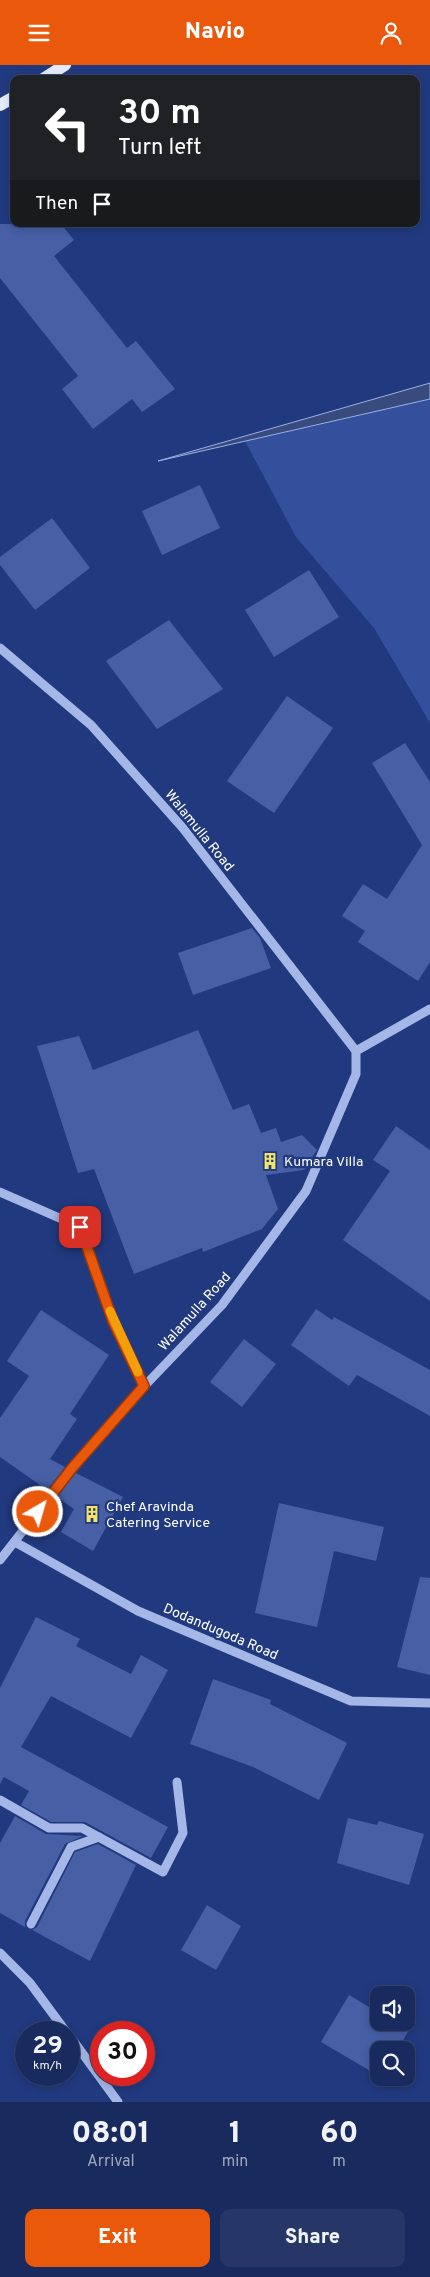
<!DOCTYPE html>
<html lang="en">
<head>
<meta charset="utf-8">
<style>
	body { margin:0; font-family:Overpass,sans-serif; background:#263767; color:#f1f3f6; height:100vh; display:flex; flex-direction:column; font-size:19px; white-space:nowrap }
	* { box-sizing:border-box; margin:0 }
	p { font-size:16px; color:#9fa7bc }
	.icon { flex:none; width:28px; height:28px; fill:none; stroke:currentColor; stroke-width:2; stroke-linecap:round; stroke-linejoin:round }
	.map { position:relative; height:2037px; overflow:hidden }
	.panel { display:flex; flex-direction:column; background:#192b5e; flex:1 }
	.panel>* { flex:none }
	.banner { position:absolute; left:10px; top:10px; width:410px; height:152px; border-radius:10px; box-shadow:0 2px 8px #0003,0 0 0 1px #374773; background:#202124; color:#fff; overflow:hidden }
	.fabs { position:absolute; left:370px; top:1921px; display:grid; gap:10px }
	.fabs a { display:grid; place-items:center; width:45px; height:45px; border-radius:10px; background:#192b5e; box-shadow:0 2px 8px #0003,0 0 0 1px #374773; font-size:25px }
	.speed { position:absolute; left:15px; top:1956px; display:flex; gap:10px; font-size:25px; font-weight:700; text-align:center }
	.speed>* { display:grid; place-content:center; width:65px; height:65px; border-radius:50%; background:#192b5e; box-shadow:0 2px 8px #0003,0 0 0 1px #374773; line-height:1 }
	.speed small { font-size:12px; font-weight:400 }
	.speed .limit { border:8px solid #d22; background:#fff; color:#111 }
	.pin { position:absolute; display:grid; place-items:center; width:42px; height:42px; color:#fff; margin:-21px; border-radius:10px; box-shadow:0 2px 8px #0006 }
	.me { position:absolute; width:55px; margin:-28px; rotate:38deg; stroke-linejoin:round; filter:drop-shadow(0 0 4px #0008) }
	.turn { display:flex; align-items:center; gap:18px; height:105px; padding:0 25px; font-size:22px }
	.turn .icon { width:65px; height:65px; stroke-width:2.5 }
	.turn b { display:block; font-size:35px; line-height:42px }
	.then { display:flex; align-items:center; height:48px; padding:0 25px; background:#0003; gap:10px; font-size:19px }
	.eta { display:flex; justify-content:space-evenly; align-items:center; height:85px; text-align:center }
	.eta b { font-size:30px; font-weight:800; line-height:35px }
	.action { display:flex; gap:10px; margin-top:auto; padding:10px 25px }
	.action a { flex:1; height:58px; border-radius:10px; background:#ea580c; color:#fff; font-size:20px; font-weight:800; line-height:58px; text-align:center }
	.action a+a { background:#263767; color:#f1f3f6 }
	header { display:flex; justify-content:space-between; align-items:center; height:65px; padding:0 25px; background:#ea580c; color:#fff; font-size:22px; font-weight:800 }
	.map>svg:first-child { display:block }
	.green { fill:#34509c }
	.water { fill:#394a7d; stroke:#99b0e8 }
	.building { fill:#465fa5 }
	.lines { fill:none; stroke-linecap:round; stroke-linejoin:round }
	.minor { stroke:#a5b7e7; stroke-width:9 }
	.major { stroke:#e7ecfd; stroke-width:12 }
	.route-casing { stroke:#983908; stroke-width:12 }
	.route { stroke:#ea580c; stroke-width:9 }
	.slow { stroke:#f59e0b; stroke-width:9 }
	.labels { text-anchor:middle; stroke-width:4.5; stroke-linejoin:round; paint-order:stroke }
	.street-label { font-size:14px; fill:#fff; stroke:#21397e }
	.poi-label { font-size:14px; fill:#fff; stroke:#21397e; text-anchor:start }
</style>
</head>
<body>
<header><svg class="icon" aria-label="menu" viewBox="0 0 24 24"><path d="M4 6h16M4 12h16M4 18h16"/></svg>Navio<svg class="icon" aria-label="person" viewBox="0 0 24 24"><circle cx="12" cy="8" r="4"/><path d="M4 21q1-7 8-7t8 7"/></svg></header>
<div class="map">
<svg width="430" height="2037" viewBox="0 0 430 2037">
	<rect width="100%" height="100%" fill="#21397e"/>
	<!-- green -->
	<path class="green" d="M 430,334 L 430,658 L 374,563 L 296,472 L 245,376 Z"/>
	<!-- water -->
	<path class="water" d="M 430,318 L 430,334 L 158,396 Z"/>
	<!-- building -->
	<g class="building">
		<path d="M 0,159 L 61,159 L 74,175 L 54,191 L 127,283 L 136,276 L 175,324 L 142,347 L 132,334 L 93,364 L 62,324 L 78,311 L 0,213 Z"/>
		<path d="M 200,420 L 220,463 L 162,490 L 142,446 Z"/>
		<path d="M 52,453 L 90,503 L 35,545 L 0,500 L 0,492 Z"/>
		<path d="M 309,505 L 339,552 L 274,592 L 245,545 Z"/>
		<path d="M 169,555 L 223,624 L 157,664 L 106,596 Z"/>
		<path d="M 287,631 L 333,663 L 274,748 L 227,716 Z"/>
		<path d="M 405,678 L 430,717 L 430,897 L 418,916 L 358,877 L 365,866 L 342,851 L 363,819 L 387,834 L 422,780 L 372,698 Z"/>
		<path d="M 252,863 L 260,873 L 271,903 L 193,930 L 178,888 Z"/>
		<path d="M 198,965 L 233,1045 L 249,1039 L 261,1068 L 276,1063 L 281,1077 L 302,1070 L 317,1085 L 304,1105 L 266,1110 L 278,1144 L 262,1164 L 203,1187 L 202,1183 L 134,1209 L 94,1104 L 78,1108 L 37,981 L 79,971 L 93,1005 Z"/>
		<path d="M 396,1061 L 430,1085 L 430,1236 L 343,1175 L 390,1106 L 373,1095 Z"/>
		<path d="M 316,1244 L 332,1255 L 334,1252 L 430,1305 L 430,1351 L 357,1310 L 349,1321 L 291,1280 Z"/>
		<path d="M 41,1245 L 109,1290 L 70,1349 L 77,1354 L 50,1394 L 65,1402 L 47,1425 L 0,1392 L 0,1353 L 29,1311 L 7,1296 Z"/>
		<path d="M 244,1274 L 276,1299 L 242,1342 L 210,1317 Z"/>
		<path d="M 76,1408 L 123,1432 L 93,1486 L 61,1467 L 74,1444 L 57,1432 Z"/>
		<path d="M 279,1438 L 384,1462 L 376,1496 L 334,1486 L 317,1562 L 255,1548 Z"/>
		<path d="M 420,1512 L 430,1513 L 430,1610 L 397,1602 Z"/>
		<path d="M 36,1552 L 80,1574 L 76,1581 L 131,1609 L 141,1590 L 168,1605 L 131,1673 L 51,1631 L 21,1682 L 168,1762 L 151,1793 L 85,1757 L 51,1757 L 21,1740 L 29,1726 L 4,1712 L 0,1719 L 0,1623 Z"/>
		<path d="M 213,1614 L 271,1635 L 270,1639 L 347,1678 L 319,1735 L 253,1702 L 190,1679 Z"/>
		<path d="M 15,1751 L 46,1769 L 83,1771 L 65,1779 L 25,1856 L 25,1862 L 0,1848 L 0,1778 Z"/>
		<path d="M 348,1753 L 377,1760 L 379,1756 L 424,1769 L 409,1820 L 337,1798 Z"/>
		<path d="M 98,1779 L 136,1800 L 90,1896 L 32,1865 L 37,1862 L 75,1787 Z"/>
		<path d="M 207,1840 L 241,1861 L 216,1905 L 181,1885 Z"/>
		<path d="M 349,1930 L 379,1948 L 379,1958 L 396,1958 L 409,1965 L 397,1985 L 379,1985 L 379,2011 L 321,1977 Z"/>
	</g>
	<g class="lines">
		<!-- minor -->
		<g class="minor">
			<path d="M 0,583 L 91,660 L 182,762 L 356,986"/>
			<path d="M 0,1127 L 80,1162 L 113,1256 L 144,1321"/>
			<path d="M 15,1477 L 138,1546 L 351,1636 L 430,1638"/>
			<path d="M 0,1495 L 73,1402 L 133,1333 L 222,1240 L 306,1126 L 356,1009 L 356,986 L 430,944"/>
			<path d="M 0,1735 L 49,1763 L 82,1763 L 163,1807 L 183,1768 L 177,1717"/>
			<path d="M 31,1859 L 71,1782 L 99,1772"/>
			<path d="M 0,1888 L 30,1918 L 67,1968"/>
			<path d="M 69,1970 L 118,2037"/>
		</g>
		<!-- major -->
		<g class="major">
			<path d="M 43,14 L 65,0"/>
			<path d="M 0,40 L 14,32"/>
		</g>
	</g>
	<g class="lines">
		<!-- route casing -->
		<g class="route-casing">
			<path id="route" d="M 38,1447 L 73,1402 L 144,1321 L 113,1256 L 80,1162"/>
		</g>
		<!-- route -->
		<use href="#route" class="route"/>
		<!-- slow -->
		<path class="slow" d="M 110,1246 L 138,1307"/>
	</g>
	<!-- icons -->
	<defs>
		<g id="building-bare" transform="scale(1.35)"><path d="M-4-6H4V6H1V3H-1V6H-4ZM-2.5-4.3h1.7v1.8h-1.7ZM.8-4.3h1.7v1.8H.8ZM-2.5-1h1.7V.8h-1.7ZM.8-1h1.7V.8H.8Z" fill="#f3e367" stroke="#21397e" stroke-width="2.5" paint-order="stroke"/></g>
	</defs>
	<g fill-rule="evenodd">
		<use href="#building-bare" x="270" y="1096"/>
		<use href="#building-bare" x="92" y="1449"/>
	</g>
	<g class="labels">
		<!-- street labels -->
		<g class="street-label">
			<text transform="translate(200 765) rotate(51)" y="5">Walamulla Road</text>
			<text transform="translate(194 1246) rotate(-48)" y="5">Walamulla Road</text>
			<text transform="translate(221 1566) rotate(23)" y="5">Dodandugoda Road</text>
		</g>
		<!-- poi labels -->
		<g class="poi-label">
			<text x="284" y="1101">Kumara Villa</text>
			<text x="106" y="1446">Chef Aravinda<tspan x="106" dy="16">Catering Service</tspan></text>
		</g>
	</g>
</svg>
<div class="fabs">
<a><svg class="icon" aria-label="sound" viewBox="0 0 24 24"><path d="M4 9h4l5-4v14l-5-4H4zM17 9q2 3 0 6"/></svg></a>
<a><svg class="icon" aria-label="search" viewBox="0 0 24 24"><circle cx="10" cy="10" r="6"/><path d="M15 15l6 6"/></svg></a>
</div>
<div class="speed"><div>29<small>km/h</small></div><div class="limit">30</div></div>
<div class="pin" style="left:80px;top:1162px;background:#d93025"><svg class="icon" aria-label="arrive" viewBox="0 0 24 24"><path d="M6 21V4h12l-3 4 3 4H6"/></svg></div>
<svg class="me" style="left:38px;top:1447px" viewBox="-20 -20 40 40"><circle r="17" fill="#ea580c" stroke="#fff" stroke-width="3"/><path d="M0-11L8 9 0 5-8 9z" fill="#fff"/></svg>
<div class="banner">
<div class="turn"><svg class="icon" aria-label="left" viewBox="0 0 24 24"><path d="M17 20v-9H6M10 6l-5 5 5 5"/></svg><div><b>30 m</b>Turn left</div></div>
<div class="then">Then<svg class="icon" aria-label="arrive" viewBox="0 0 24 24"><path d="M6 21V4h12l-3 4 3 4H6"/></svg></div>
</div>
</div>
<section class="panel">
<div class="eta">
<div><b>08:01</b><p>Arrival</p></div>
<div><b>1</b><p>min</p></div>
<div><b>60</b><p>m</p></div>
</div>
<div class="action"><a>Exit</a><a>Share</a></div>
</section>
</body>
</html>
